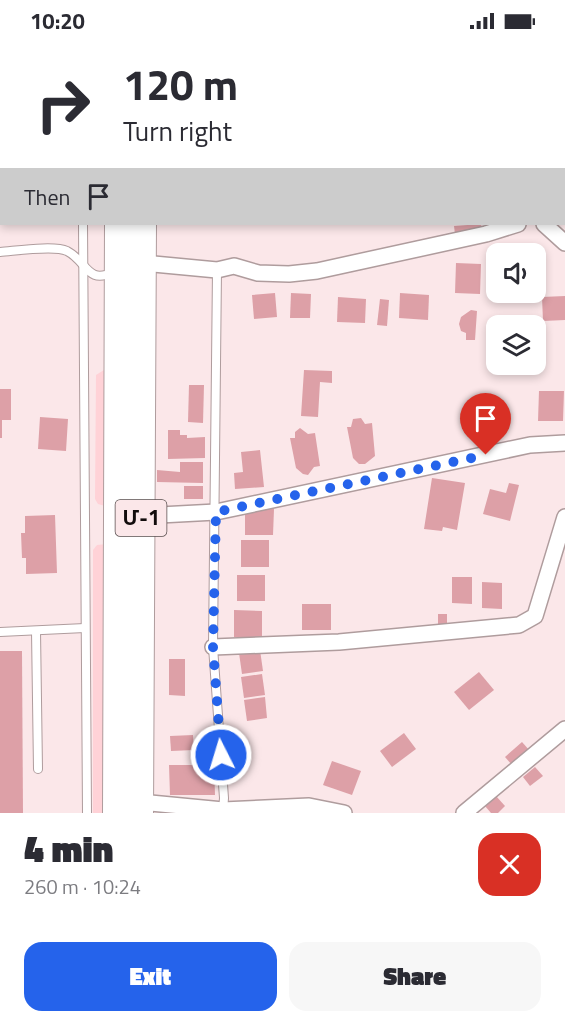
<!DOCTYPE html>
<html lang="en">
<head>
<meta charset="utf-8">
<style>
	body { margin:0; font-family:"Titillium Web","Noto Sans Armenian",sans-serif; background:#f7f7f7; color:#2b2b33; height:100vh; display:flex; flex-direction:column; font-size:22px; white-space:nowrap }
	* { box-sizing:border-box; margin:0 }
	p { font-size:20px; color:#7c7c81 }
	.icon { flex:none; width:33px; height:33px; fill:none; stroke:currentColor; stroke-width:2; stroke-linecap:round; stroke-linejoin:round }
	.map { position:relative; height:771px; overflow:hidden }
	.panel { display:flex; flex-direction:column; background:#fff; flex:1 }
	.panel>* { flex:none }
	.guide { position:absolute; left:0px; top:0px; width:566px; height:183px; box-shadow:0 3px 9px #0003; background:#fff; color:#2b2b33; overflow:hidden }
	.controls { position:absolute; left:486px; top:201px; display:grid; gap:12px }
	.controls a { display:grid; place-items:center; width:60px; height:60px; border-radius:12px; background:#fff; box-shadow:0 3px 9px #0003; font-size:30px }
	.pin { position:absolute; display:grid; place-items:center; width:51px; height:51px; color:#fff; margin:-62px -26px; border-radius:50% 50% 50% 0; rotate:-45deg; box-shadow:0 0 6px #0007 }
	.pin .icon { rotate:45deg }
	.me { position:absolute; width:66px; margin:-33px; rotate:355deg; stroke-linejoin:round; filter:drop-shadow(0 0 4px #0008) }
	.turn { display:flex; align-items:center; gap:21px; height:126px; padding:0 24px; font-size:27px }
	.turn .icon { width:78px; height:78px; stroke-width:2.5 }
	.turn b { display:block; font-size:42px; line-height:51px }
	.then { display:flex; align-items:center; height:57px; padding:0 24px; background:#0003; gap:12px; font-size:22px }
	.round { display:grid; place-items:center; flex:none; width:63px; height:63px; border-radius:18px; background:#f7f7f7 }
	.head { display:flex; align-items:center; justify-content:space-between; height:102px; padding:0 24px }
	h1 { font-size:36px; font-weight:800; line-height:45px }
	.button { display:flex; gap:12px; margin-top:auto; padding:12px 24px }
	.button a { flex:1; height:69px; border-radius:18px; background:#2563eb; color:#fff; font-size:24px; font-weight:800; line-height:69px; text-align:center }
	.button a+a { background:#f7f7f7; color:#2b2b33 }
	.status { display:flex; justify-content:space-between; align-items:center; height:42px; padding:0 30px; background:#fff; direction:ltr }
	.status svg { height:16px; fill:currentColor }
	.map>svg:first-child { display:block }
	.green { fill:#ffd2d7 }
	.building { fill:#dda0a7 }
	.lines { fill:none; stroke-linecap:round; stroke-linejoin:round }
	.service-casing { stroke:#af9c9d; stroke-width:10 }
	.minor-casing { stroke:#af9c9d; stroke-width:18 }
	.tertiary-casing { stroke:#af9c9d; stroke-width:22 }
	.trunk-casing { stroke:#af9c9d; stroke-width:28 }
	.service { stroke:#fff; stroke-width:8 }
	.minor { stroke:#fff; stroke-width:15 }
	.tertiary { stroke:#fff; stroke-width:20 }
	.trunk { stroke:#fff; stroke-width:26 }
	.route { stroke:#2563eb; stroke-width:10; stroke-dasharray:0 18 }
	.labels { text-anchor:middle; stroke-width:4.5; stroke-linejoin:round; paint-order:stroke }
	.shield { fill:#fbe7e9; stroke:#584e4e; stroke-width:1.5 }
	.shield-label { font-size:21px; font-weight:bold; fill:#120c0c }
</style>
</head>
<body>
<div class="status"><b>10:20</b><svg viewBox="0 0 49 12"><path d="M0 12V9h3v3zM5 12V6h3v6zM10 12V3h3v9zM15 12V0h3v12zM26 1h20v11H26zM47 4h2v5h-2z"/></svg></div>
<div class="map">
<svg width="565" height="771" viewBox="0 0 565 771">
	<rect width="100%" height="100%" fill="#fbe7e9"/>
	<!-- green -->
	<g class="green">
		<path d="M 104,328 L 108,330 L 105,464 L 98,462 L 95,457 L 96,333 Z"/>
		<path d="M 107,502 L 110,771 L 93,771 L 93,508 L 97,503 Z"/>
	</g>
	<!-- building -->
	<g class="building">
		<path d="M 481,182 L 482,189 L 455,192 L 454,184 Z"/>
		<path d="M 456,221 L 481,222 L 480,252 L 455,251 Z"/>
		<path d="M 275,251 L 277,275 L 254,277 L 252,253 Z"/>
		<path d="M 291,251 L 311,252 L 310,276 L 290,276 Z"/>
		<path d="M 400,251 L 429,253 L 428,278 L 399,276 Z"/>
		<path d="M 565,254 L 565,278 L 543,279 L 542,255 Z"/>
		<path d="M 338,255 L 366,257 L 365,281 L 337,280 Z"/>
		<path d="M 380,257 L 389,258 L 387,284 L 377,283 Z"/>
		<path d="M 471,268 L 477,269 L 475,298 L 466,298 L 466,291 L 461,289 L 459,282 L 461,275 Z"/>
		<path d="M 304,328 L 332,329 L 332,341 L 320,340 L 318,375 L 301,374 Z"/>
		<path d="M 189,343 L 204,343 L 203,381 L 188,380 Z"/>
		<path d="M 0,347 L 11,347 L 11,378 L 2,378 L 2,396 L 0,396 Z"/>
		<path d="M 539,349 L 564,349 L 563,379 L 538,379 Z"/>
		<path d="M 40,375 L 68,377 L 66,409 L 38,407 Z"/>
		<path d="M 361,376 L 365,382 L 372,381 L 375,414 L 365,422 L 359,422 L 353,416 L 347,385 L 351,385 L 353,377 Z"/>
		<path d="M 300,386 L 308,392 L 315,391 L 320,424 L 314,425 L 308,433 L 303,432 L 296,426 L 290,396 L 295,396 L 295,390 Z"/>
		<path d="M 168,388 L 180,388 L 180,393 L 187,393 L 187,396 L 205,395 L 205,416 L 168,417 Z"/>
		<path d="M 260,408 L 264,445 L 235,447 L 234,431 L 243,430 L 241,410 Z"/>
		<path d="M 180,420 L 203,420 L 203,441 L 157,440 L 157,428 L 180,430 Z"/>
		<path d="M 432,436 L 465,441 L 457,488 L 443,485 L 442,489 L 424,487 Z"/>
		<path d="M 509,441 L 519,443 L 510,479 L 483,472 L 490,447 L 506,451 Z"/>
		<rect x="184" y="444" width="19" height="13"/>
		<path d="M 245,467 L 274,467 L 273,493 L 245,493 Z"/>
		<path d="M 55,473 L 57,531 L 26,532 L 26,516 L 22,516 L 21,491 L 25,491 L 25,474 Z"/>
		<rect x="241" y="498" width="28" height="27"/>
		<rect x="237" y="533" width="28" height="26"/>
		<path d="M 452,535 L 472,535 L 472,562 L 452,561 Z"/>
		<path d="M 482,540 L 502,541 L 502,567 L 482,566 Z"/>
		<rect x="302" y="562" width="29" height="26"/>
		<path d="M 234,568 L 262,569 L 262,595 L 234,595 Z"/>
		<rect x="438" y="572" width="9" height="10"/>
		<path d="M 260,608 L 263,629 L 242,632 L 239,611 Z"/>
		<path d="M 0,609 L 22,609 L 23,771 L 0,771 Z"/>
		<path d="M 169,617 L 185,617 L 185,654 L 169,653 Z"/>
		<path d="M 479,630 L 494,648 L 469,668 L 454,650 Z"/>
		<path d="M 262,632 L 265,653 L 244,656 L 241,635 Z"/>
		<path d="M 265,655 L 267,676 L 247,679 L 244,658 Z"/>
		<path d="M 404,691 L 416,707 L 392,725 L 380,709 Z"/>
		<path d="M 193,693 L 194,708 L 171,709 L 170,694 Z"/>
		<path d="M 522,700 L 530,709 L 513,724 L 505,715 Z"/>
		<path d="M 332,719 L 361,729 L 352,753 L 323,743 Z"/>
		<path d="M 169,723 L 214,723 L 215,753 L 170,753 Z"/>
		<path d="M 535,725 L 543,734 L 530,744 L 523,735 Z"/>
		<path d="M 496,754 L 505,764 L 498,771 L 491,771 L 485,764 Z"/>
	</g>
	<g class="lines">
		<!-- service casing -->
		<g class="service-casing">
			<g id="service">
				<path d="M 87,2 L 87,0"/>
				<path d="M 83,182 L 87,771"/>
				<path d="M 0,210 C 15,209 54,203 67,209 C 87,219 87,243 113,230"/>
				<path d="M 217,228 L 213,605 L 224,756 L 223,769"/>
				<path d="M 36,589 L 38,727"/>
				<path d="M 0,590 L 85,586"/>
			</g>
		</g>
		<!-- minor casing -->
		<g class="minor-casing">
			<g id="minor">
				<path d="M 219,0 L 219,2"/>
				<path d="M 544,182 L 565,201"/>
				<path d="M 143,221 L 217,228 L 234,224 L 258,231 L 289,232 L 317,229 L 486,192 L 518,182"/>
				<path d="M 141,474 L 216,470 L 530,403 L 565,401"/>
				<path d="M 213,605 L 339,600 L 519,583 L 535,574 L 565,475"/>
				<path d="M 140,760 L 223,768 L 309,764 L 344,771"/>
				<path d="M 464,771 L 565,687"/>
			</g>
		</g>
		<!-- tertiary casing -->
		<g class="tertiary-casing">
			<path id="tertiary" d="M 252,2 L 254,0"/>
		</g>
		<!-- trunk casing -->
		<g class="trunk-casing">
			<g id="trunk">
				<path d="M 143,0 L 143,2"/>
				<path d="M 119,2 L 119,0"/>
				<path d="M 116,771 L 118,182"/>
				<path d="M 140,771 L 143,182"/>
			</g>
		</g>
		<!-- service -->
		<use href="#service" class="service"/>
		<!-- minor -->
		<use href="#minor" class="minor"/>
		<!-- tertiary -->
		<use href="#tertiary" class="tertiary"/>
		<!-- trunk -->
		<use href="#trunk" class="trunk"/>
	</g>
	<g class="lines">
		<!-- route -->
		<path class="route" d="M 221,713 L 213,605 L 216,470 L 486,413"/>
	</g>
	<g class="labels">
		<!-- shield labels -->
		<rect class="shield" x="115.5" y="458" width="51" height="36" rx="4.5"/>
		<g class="shield-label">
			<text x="141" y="483">Մ-1</text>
		</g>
	</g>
</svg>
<div class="controls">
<a><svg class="icon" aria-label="sound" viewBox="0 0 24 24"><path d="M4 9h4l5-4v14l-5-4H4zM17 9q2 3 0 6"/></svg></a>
<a><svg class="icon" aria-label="layers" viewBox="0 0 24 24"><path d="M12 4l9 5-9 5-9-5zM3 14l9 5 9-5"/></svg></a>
</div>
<div class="pin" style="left:486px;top:413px;background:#d93025"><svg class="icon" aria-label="arrive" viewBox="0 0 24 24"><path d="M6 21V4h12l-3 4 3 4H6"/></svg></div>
<svg class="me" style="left:221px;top:713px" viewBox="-20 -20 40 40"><circle r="17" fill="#2563eb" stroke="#fff" stroke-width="3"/><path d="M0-11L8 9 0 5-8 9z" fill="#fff"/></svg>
<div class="guide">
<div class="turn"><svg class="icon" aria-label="right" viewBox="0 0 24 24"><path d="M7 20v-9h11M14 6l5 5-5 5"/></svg><div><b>120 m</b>Turn right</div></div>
<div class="then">Then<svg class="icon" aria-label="arrive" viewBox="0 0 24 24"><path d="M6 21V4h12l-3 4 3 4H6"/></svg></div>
</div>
</div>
<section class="panel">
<div class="head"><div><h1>4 min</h1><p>260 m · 10:24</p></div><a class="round" style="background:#d93025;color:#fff"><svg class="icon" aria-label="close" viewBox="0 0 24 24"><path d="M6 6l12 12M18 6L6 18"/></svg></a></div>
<div class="button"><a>Exit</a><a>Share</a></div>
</section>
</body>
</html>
